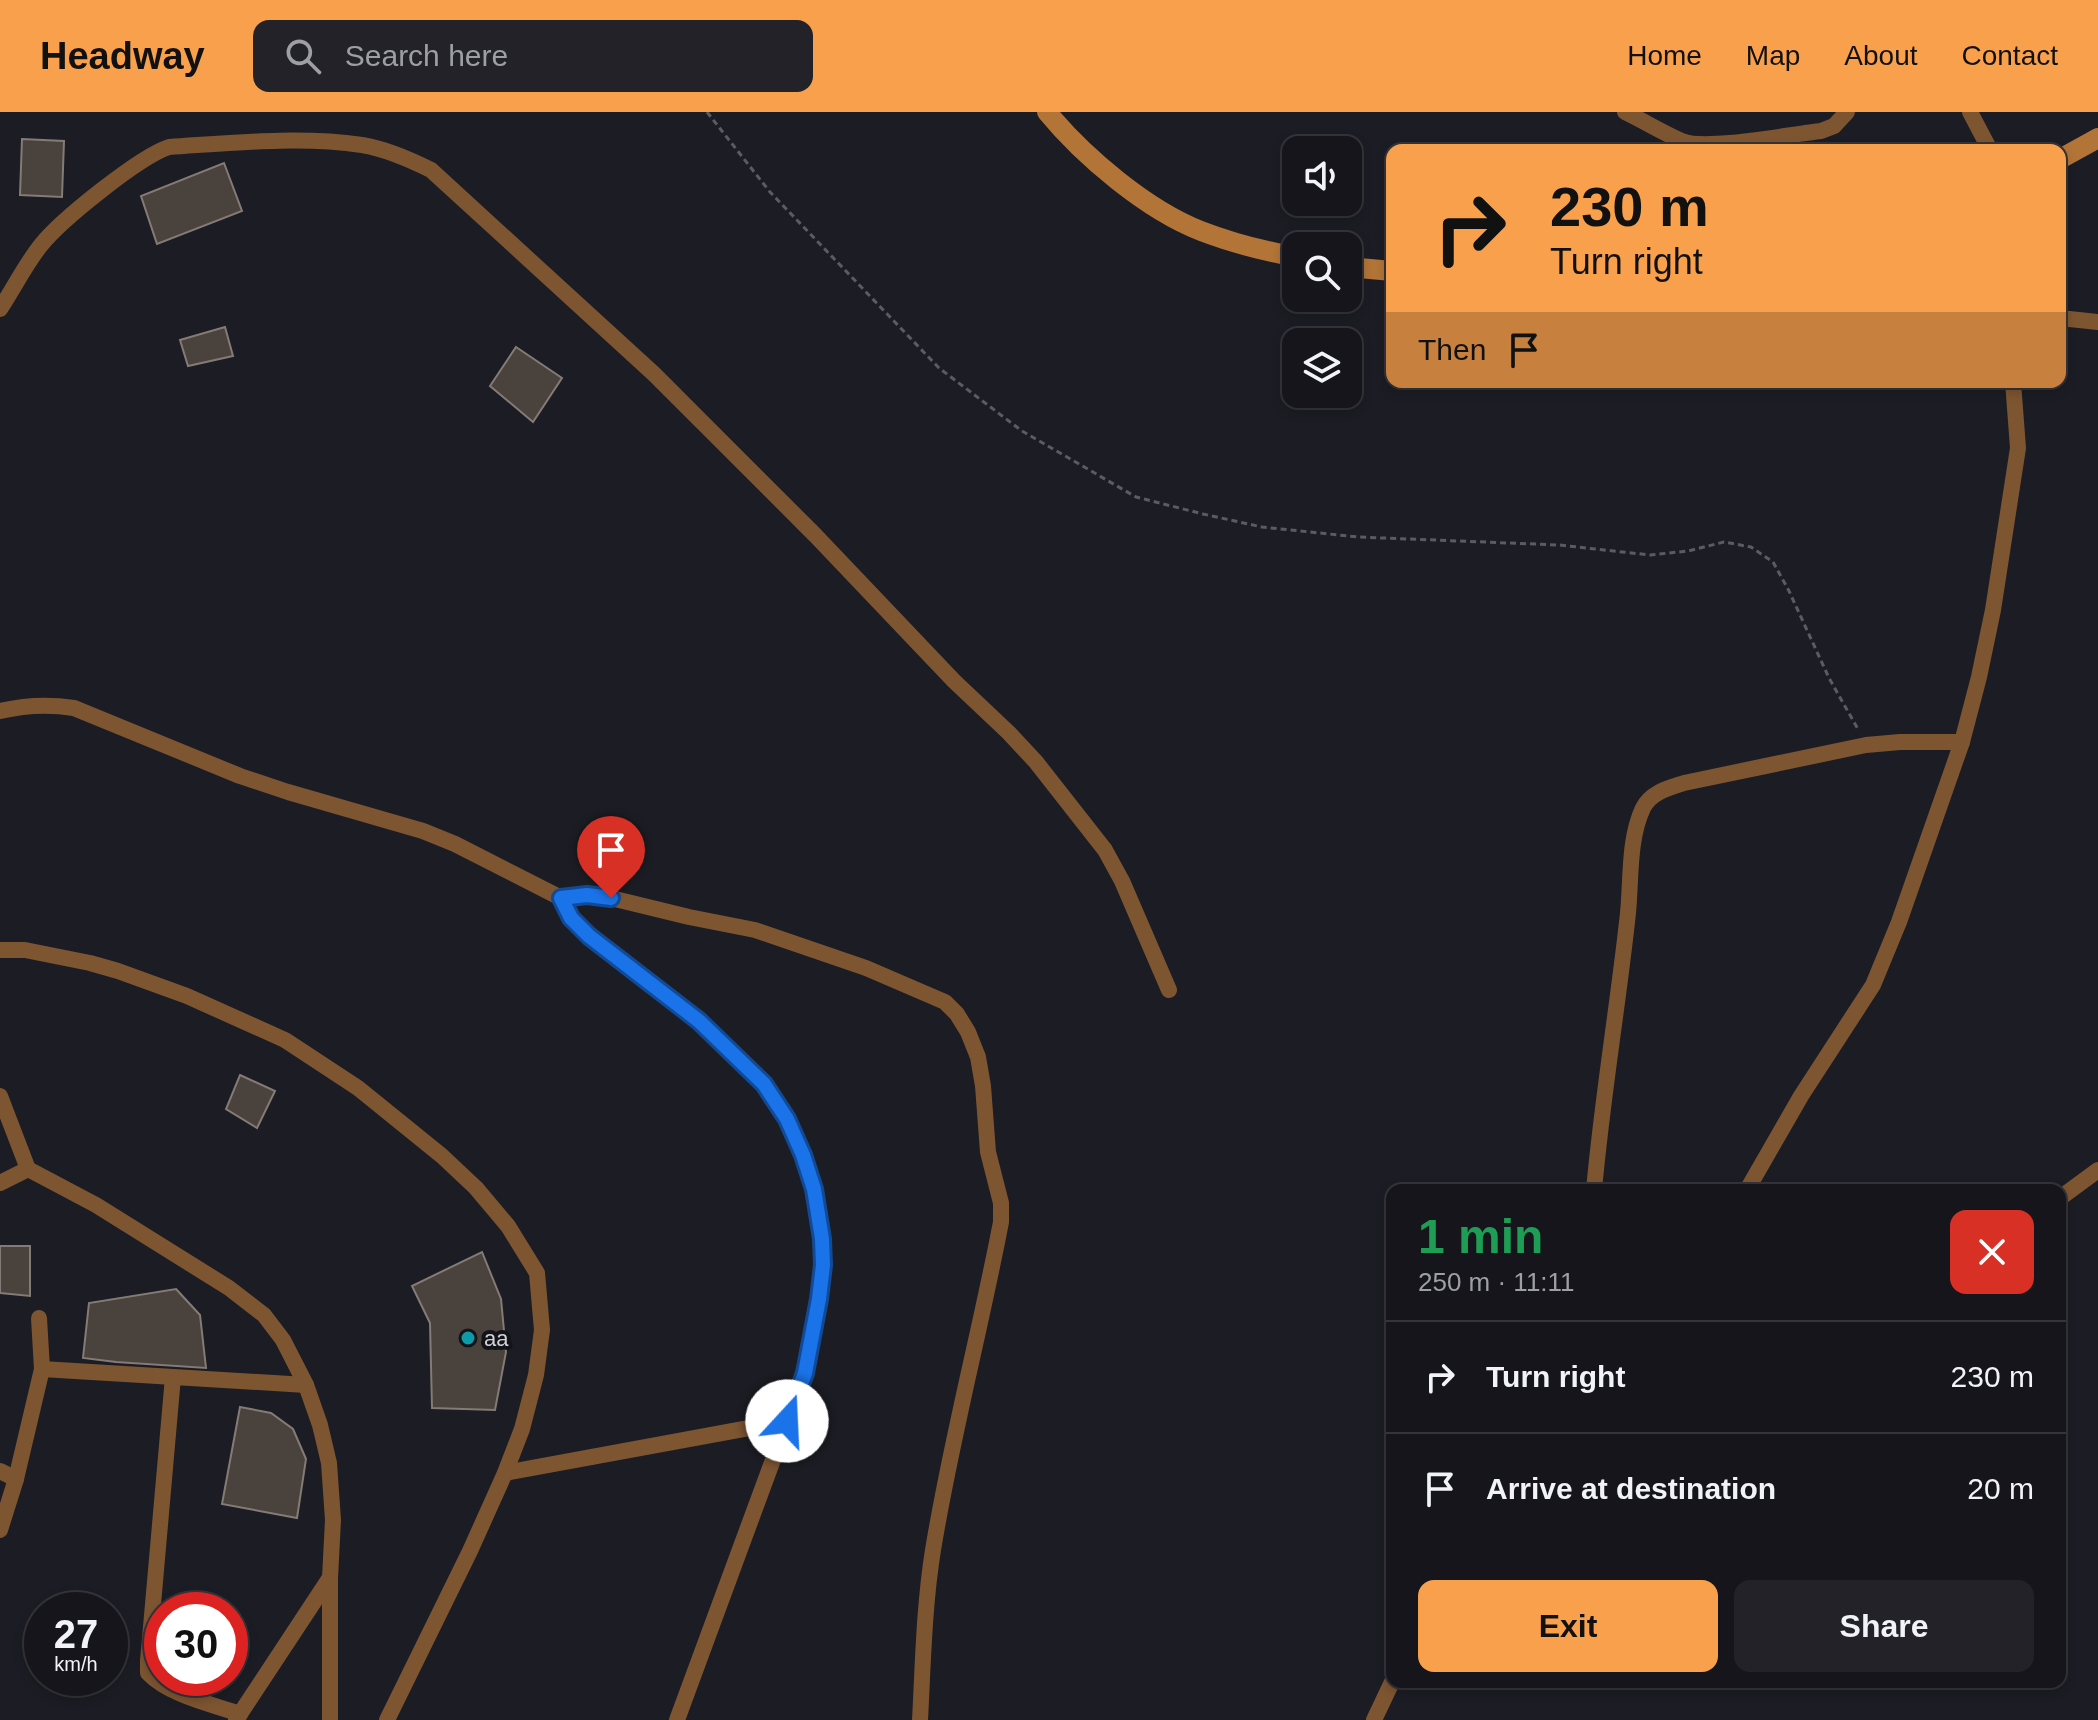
<!DOCTYPE html>
<html lang="en">
<head>
<meta charset="utf-8">
<style>
	body { margin:0; font-family:Helvetica,sans-serif; background:#222228; color:#f1f3f6; height:100vh; display:flex; flex-direction:column; font-size:30px; white-space:nowrap }
	* { box-sizing:border-box; margin:0 }
	p { font-size:26px; color:#9d9fa3 }
	.icon { flex:none; width:44px; height:44px; fill:none; stroke:currentColor; stroke-width:2; stroke-linecap:round; stroke-linejoin:round }
	.map { position:relative; flex:1; overflow:hidden }
	.panel { position:absolute; left:1386px; top:1072px; width:680px; height:504px; display:flex; flex-direction:column; background:#15151b; border-radius:16px; box-shadow:0 4px 12px #0003,0 0 0 2px #34343a }
	.panel>* { flex:none }
	.hud { position:absolute; left:1386px; top:32px; width:680px; height:244px; border-radius:16px; box-shadow:0 4px 12px #0003,0 0 0 2px #34343a; background:#f9a04d; color:#111; overflow:hidden }
	.controls { position:absolute; left:1282px; top:24px; display:grid; gap:16px }
	.controls a { display:grid; place-items:center; width:80px; height:80px; border-radius:16px; background:#15151b; box-shadow:0 4px 12px #0003,0 0 0 2px #34343a; font-size:40px }
	.speed { position:absolute; left:24px; top:1480px; display:flex; gap:16px; font-size:40px; font-weight:700; text-align:center }
	.speed>* { display:grid; place-content:center; width:104px; height:104px; border-radius:50%; background:#15151b; box-shadow:0 4px 12px #0003,0 0 0 2px #34343a; line-height:1 }
	.speed small { font-size:20px; font-weight:400 }
	.speed .limit { border:12px solid #d22; background:#fff; color:#111 }
	.pin { position:absolute; display:grid; place-items:center; width:68px; height:68px; color:#fff; margin:-82px -34px; border-radius:50% 50% 50% 0; rotate:-45deg; box-shadow:0 0 8px #0007 }
	.pin .icon { rotate:45deg }
	.me { position:absolute; width:88px; margin:-44px; rotate:20deg; stroke-linejoin:round; filter:drop-shadow(0 0 6px #0008) }
	.turn { display:flex; align-items:center; gap:28px; height:168px; padding:0 32px; font-size:36px }
	.turn .icon { width:104px; height:104px; stroke-width:2.5 }
	.turn b { display:block; font-size:56px; line-height:68px }
	.then { display:flex; align-items:center; height:76px; padding:0 32px; background:#0003; gap:16px; font-size:30px }
	.round { display:grid; place-items:center; flex:none; width:84px; height:84px; border-radius:16px; background:#222228 }
	.headline { display:flex; align-items:center; justify-content:space-between; height:136px; padding:0 32px }
	h1 { font-size:48px; font-weight:800; line-height:60px; color:#1e9e55 }
	.button { display:flex; gap:16px; margin-top:auto; padding:16px 32px }
	.button a { flex:1; height:92px; border-radius:16px; background:#f9a04d; color:#111; font-size:32px; font-weight:800; line-height:92px; text-align:center }
	.button a+a { background:#222228; color:#f1f3f6 }
	ul { padding:0; list-style:none }
	li { display:flex; align-items:center; gap:24px; height:112px; padding:0 32px; border-top:2px solid #34343a }
	li div { flex:1 }
	li b { display:block; font-size:30px }
	li em { font-style:normal }
	header { display:flex; align-items:center; gap:48px; box-sizing:border-box; height:112px; padding:0 40px; background:#f9a04d; color:#111 }
	header strong { font-size:38px }
	nav { display:flex; gap:44px; margin-inline-start:auto; font-size:28px }
	.search { width:560px; height:72px; background:#222228; display:flex; align-items:center; gap:20px; box-sizing:border-box; padding:0 28px; border-radius:16px; color:#9d9fa3; font-size:30px }
	.map>svg:first-child { display:block }
	.building { fill:#4a423d; stroke:#857b76; stroke-width:2 }
	.lines { fill:none; stroke-linecap:round; stroke-linejoin:round }
	.path { stroke:#5b5b62; stroke-width:3; stroke-dasharray:6 4; stroke-linecap:butt }
	.minor { stroke:#7d5531; stroke-width:16 }
	.secondary { stroke:#b37437; stroke-width:20 }
	.route-casing { stroke:#114b97; stroke-width:20 }
	.route { stroke:#1a73e8; stroke-width:14 }
	.culture-dot { fill:#0f9aa8; stroke:#13131a; stroke-width:3 }
	.labels { text-anchor:middle; stroke-width:8; stroke-linejoin:round; paint-order:stroke }
	.poi-label { font-size:22px; fill:#d1d1d6; stroke:#13131a; text-anchor:start }
</style>
</head>
<body>
<header>
<strong>Headway</strong>
<div class="search"><svg class="icon" aria-label="search" viewBox="0 0 24 24"><circle cx="10" cy="10" r="6"/><path d="M15 15l6 6"/></svg>Search here</div>
<nav><a>Home</a><a>Map</a><a>About</a><a>Contact</a></nav>
</header>
<div class="map">
<svg width="2098" height="1608" viewBox="0 0 2098 1608">
	<rect width="100%" height="100%" fill="#1c1c24"/>
	<!-- building -->
	<g class="building">
		<path d="M 22,27 L 64,29 L 62,85 L 20,83 Z"/>
		<path d="M 224,51 L 242,99 L 157,132 L 141,84 Z"/>
		<path d="M 225,215 L 233,244 L 188,254 L 180,228 Z"/>
		<path d="M 516,235 L 562,266 L 533,310 L 490,274 Z"/>
		<path d="M 240,963 L 275,979 L 257,1016 L 226,997 Z"/>
		<path d="M 0,1134 L 30,1134 L 30,1184 L 0,1181 Z"/>
		<path d="M 482,1140 L 501,1187 L 506,1240 L 495,1298 L 432,1296 L 430,1211 L 412,1174 Z"/>
		<path d="M 176,1177 L 200,1203 L 206,1256 L 116,1250 L 83,1246 L 89,1191 Z"/>
		<path d="M 240,1295 L 271,1301 L 293,1317 L 306,1347 L 297,1406 L 222,1392 Z"/>
	</g>
	<g class="lines">
		<!-- path -->
		<path class="path" d="M 707,0 L 770,80 L 939,256 L 1022,319 L 1136,385 L 1203,402 L 1262,415 L 1358,425 L 1559,433 L 1650,443 L 1688,439 L 1724,430 L 1751,435 L 1773,450 L 1789,479 L 1829,566 L 1859,619"/>
		<!-- minor -->
		<g class="minor">
			<path d="M 1625,0 C 1644,9 1663,21 1682,29 C 1707,39 1791,22 1821,19 L 1834,14 L 1847,0"/>
			<path d="M 1970,0 L 1990,38"/>
			<path d="M 0,197 C 14,176 25,153 41,133 C 61,108 139,45 169,35 C 232,31 299,24 362,33 C 386,37 409,47 431,58 L 654,262 L 815,423 L 954,569 L 1009,621 L 1036,650 L 1105,738 L 1122,769 L 1169,878"/>
			<path d="M 2060,206 L 2098,210"/>
			<path d="M 0,599 C 25,593 49,592 74,596 L 240,664 L 288,680 L 423,719 L 455,732 L 561,786 L 587,783 L 611,786 L 689,805 L 755,818 L 866,856 L 945,890 L 957,902 L 968,920 L 978,945 L 983,974 L 988,1040 L 1001,1091 L 1001,1110 C 980,1220 951,1328 933,1438 C 924,1494 923,1552 920,1608"/>
			<path d="M 561,786 L 571,806 L 589,824 L 699,909 L 764,972 L 787,1007 L 803,1043 L 814,1077 L 822,1127 L 823,1153 L 819,1187 L 805,1261 L 677,1608"/>
			<path d="M 0,838 L 25,838 L 90,851 L 118,859 L 187,884 L 285,928 L 358,976 L 442,1044 L 476,1076 L 508,1114 L 537,1161 L 542,1218 L 536,1263 L 522,1317 L 505,1361 L 470,1439 L 387,1608"/>
			<path d="M 0,984 L 28,1057 L 96,1093 L 229,1176 L 264,1203 L 283,1228 L 306,1273 L 320,1313 L 329,1351 L 333,1408 L 330,1466 L 330,1608"/>
			<path d="M 0,1071 L 28,1057"/>
			<path d="M 1594,1078 C 1602,988 1617,900 1627,810 C 1632,774 1627,730 1643,696 C 1651,680 1669,676 1684,671 L 1866,633 L 1900,630 L 1962,630"/>
			<path d="M 1747,1078 L 1801,984 L 1873,873 L 1899,810 L 1962,630 L 1979,565 L 1993,498 L 2018,336 L 2013,270"/>
			<path d="M 2060,1086 L 2098,1058"/>
			<path d="M 42,1257 L 306,1273"/>
			<path d="M 173,1265 L 148,1549 L 148,1561 C 169,1583 211,1592 240,1602"/>
			<path d="M 0,1359 L 16,1367 L 0,1418"/>
			<path d="M 505,1361 L 787,1309"/>
			<path d="M 16,1367 L 42,1257 L 39,1206"/>
			<path d="M 236,1608 L 329,1467"/>
			<path d="M 1374,1608 L 1392,1570"/>
		</g>
		<!-- secondary -->
		<g class="secondary">
			<path d="M 1047,0 C 1084,45 1147,98 1201,119 C 1232,131 1264,139 1296,145"/>
			<path d="M 2060,47 L 2098,26"/>
			<path d="M 1348,155 L 1392,159"/>
		</g>
	</g>
	<g class="lines">
		<!-- route casing -->
		<g class="route-casing">
			<path id="route" d="M 611,786 L 587,783 L 561,786 L 571,806 L 589,824 L 699,909 L 764,972 L 787,1007 L 803,1043 L 814,1077 L 822,1127 L 823,1153 L 819,1187 L 805,1261 L 787,1309"/>
		</g>
		<!-- route -->
		<use href="#route" class="route"/>
	</g>
	<!-- markers -->
	<circle class="culture-dot" cx="468" cy="1226" r="8"/>
	<g class="labels">
		<!-- poi labels -->
		<g class="poi-label">
			<text x="484" y="1234">aa</text>
		</g>
	</g>
</svg>
<div class="controls">
<a><svg class="icon" aria-label="sound" viewBox="0 0 24 24"><path d="M4 9h4l5-4v14l-5-4H4zM17 9q2 3 0 6"/></svg></a>
<a><svg class="icon" aria-label="search" viewBox="0 0 24 24"><circle cx="10" cy="10" r="6"/><path d="M15 15l6 6"/></svg></a>
<a><svg class="icon" aria-label="layers" viewBox="0 0 24 24"><path d="M12 4l9 5-9 5-9-5zM3 14l9 5 9-5"/></svg></a>
</div>
<div class="speed"><div>27<small>km/h</small></div><div class="limit">30</div></div>
<div class="pin" style="left:611px;top:786px;background:#d93025"><svg class="icon" aria-label="arrive" viewBox="0 0 24 24"><path d="M6 21V4h12l-3 4 3 4H6"/></svg></div>
<svg class="me" style="left:787px;top:1309px" viewBox="-20 -20 40 40"><circle r="19" fill="#fff"/><path d="M0-13L10 11 0 6-10 11z" fill="#1a73e8"/></svg>
<div class="hud">
<div class="turn"><svg class="icon" aria-label="right" viewBox="0 0 24 24"><path d="M7 20v-9h11M14 6l5 5-5 5"/></svg><div><b>230 m</b>Turn right</div></div>
<div class="then">Then<svg class="icon" aria-label="arrive" viewBox="0 0 24 24"><path d="M6 21V4h12l-3 4 3 4H6"/></svg></div>
</div>
<section class="panel">
<div class="headline"><div><h1>1 min</h1><p>250 m · 11:11</p></div><a class="round" style="background:#d93025;color:#fff"><svg class="icon" aria-label="close" viewBox="0 0 24 24"><path d="M6 6l12 12M18 6L6 18"/></svg></a></div>
<ul>
<li><svg class="icon" aria-label="right" viewBox="0 0 24 24"><path d="M7 20v-9h11M14 6l5 5-5 5"/></svg><div><b>Turn right</b></div><em>230 m</em></li>
<li><svg class="icon" aria-label="arrive" viewBox="0 0 24 24"><path d="M6 21V4h12l-3 4 3 4H6"/></svg><div><b>Arrive at destination</b></div><em>20 m</em></li>
</ul>
<div class="button"><a>Exit</a><a>Share</a></div>
</section>
</div>
</body>
</html>
